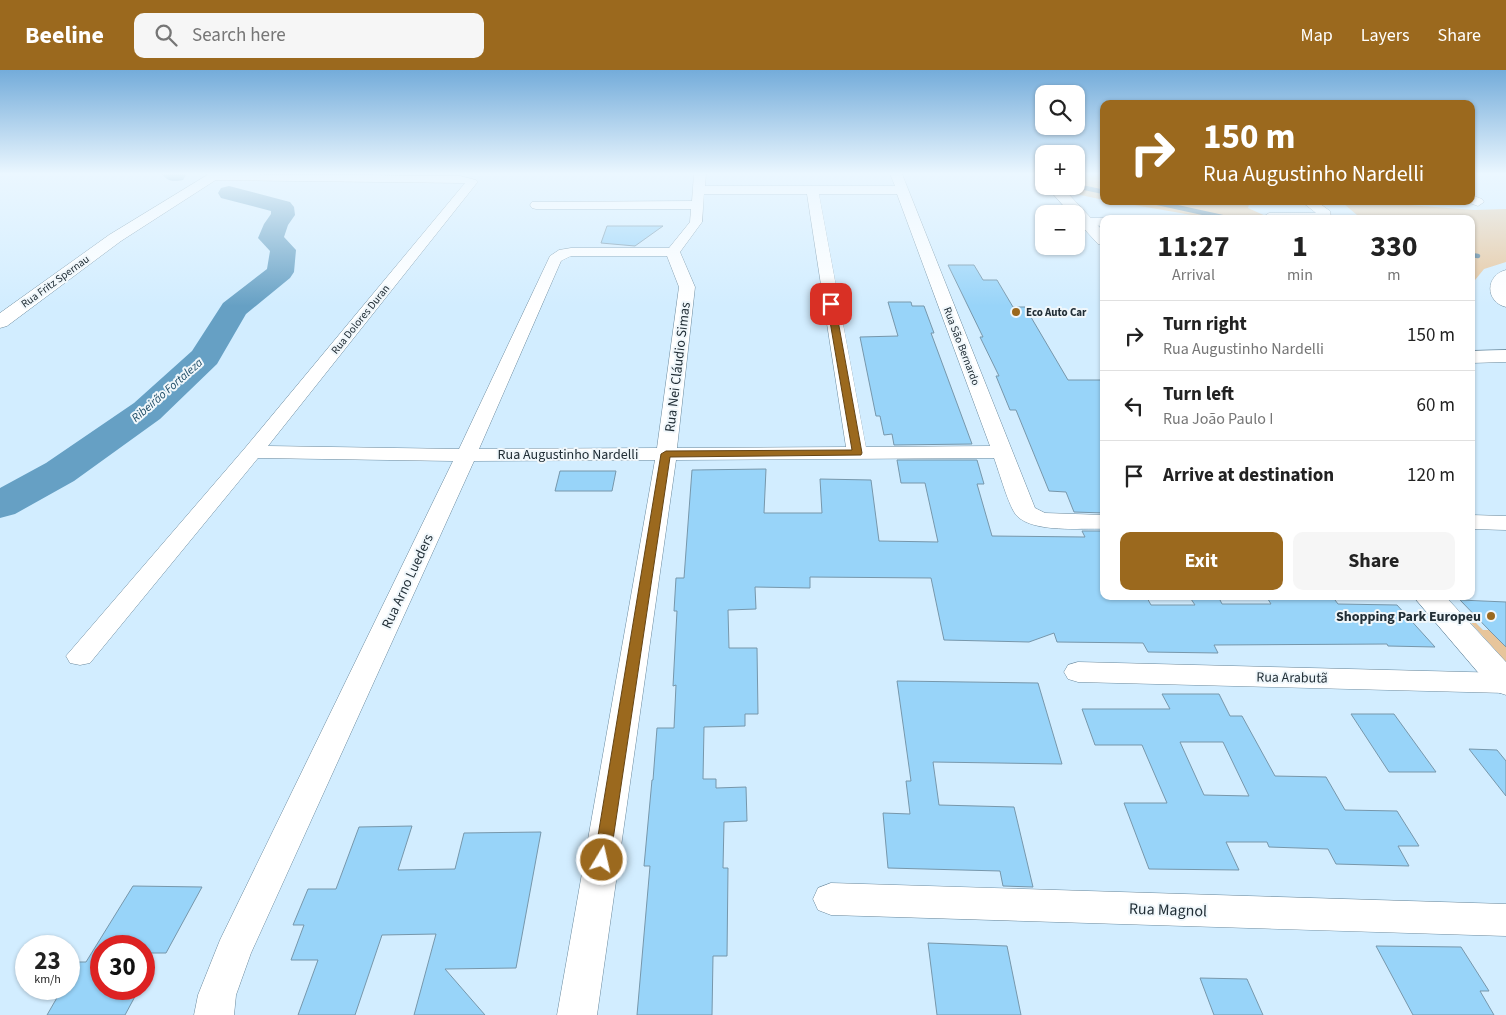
<!DOCTYPE html>
<html lang="en">
<head>
<meta charset="utf-8">
<style>
	body { margin:0; font-family:"Source Sans 3",sans-serif; background:#f6f6f6; color:#222; height:100vh; display:flex; flex-direction:column; font-size:19px; white-space:nowrap }
	* { box-sizing:border-box; margin:0 }
	p { font-size:16px; color:#767676 }
	.icon { flex:none; width:28px; height:28px; fill:none; stroke:currentColor; stroke-width:2; stroke-linecap:round; stroke-linejoin:round }
	.map { position:relative; flex:1; overflow:hidden }
	.drawer { position:absolute; left:1100px; top:145px; width:375px; height:385px; display:flex; flex-direction:column; background:#fff; border-radius:10px; box-shadow:0 1px 4px #0004 }
	.drawer>* { flex:none }
	.banner { position:absolute; left:1100px; top:30px; width:375px; height:105px; border-radius:10px; box-shadow:0 1px 4px #0004; background:#9b691e; color:#fff; overflow:hidden }
	.tools { position:absolute; left:1035px; top:15px; display:grid; gap:10px }
	.tools a { display:grid; place-items:center; width:50px; height:50px; border-radius:10px; background:#fff; box-shadow:0 1px 4px #0004; font-size:25px }
	.speed { position:absolute; left:15px; top:865px; display:flex; gap:10px; font-size:25px; font-weight:700; text-align:center }
	.speed>* { display:grid; place-content:center; width:65px; height:65px; border-radius:50%; background:#fff; box-shadow:0 1px 4px #0004; line-height:1 }
	.speed small { font-size:12px; font-weight:400 }
	.speed .limit { border:8px solid #d22; background:#fff; color:#111 }
	.pin { position:absolute; display:grid; place-items:center; width:42px; height:42px; color:#fff; margin:-21px; border-radius:10px; box-shadow:0 2px 8px #0006 }
	.me { position:absolute; width:55px; margin:-28px; rotate:9deg; stroke-linejoin:round; filter:drop-shadow(0 0 4px #0008) }
	.turn { display:flex; align-items:center; gap:18px; height:105px; padding:0 20px; font-size:22px }
	.turn .icon { width:65px; height:65px; stroke-width:2.5 }
	.turn b { display:block; font-size:35px; line-height:42px }
	.eta { display:flex; justify-content:space-evenly; align-items:center; height:85px; text-align:center }
	.eta b { font-size:30px; font-weight:700; line-height:35px }
	.button { display:flex; gap:10px; margin-top:auto; padding:10px 20px }
	.button a { flex:1; height:58px; border-radius:10px; background:#9b691e; color:#fff; font-size:20px; font-weight:700; line-height:58px; text-align:center }
	.button a+a { background:#f6f6f6; color:#222 }
	ul { padding:0; list-style:none }
	li { display:flex; align-items:center; gap:15px; height:70px; padding:0 20px; border-top:1px solid #e0e0e0 }
	li div { flex:1 }
	li b { display:block; font-size:19px }
	li em { font-style:normal }
	header { display:flex; align-items:center; gap:30px; box-sizing:border-box; height:70px; padding:0 25px; background:#9b691e; color:#fff }
	header strong { font-size:24px }
	nav { display:flex; gap:28px; margin-inline-start:auto; font-size:18px }
	.search { width:350px; height:45px; background:#f6f6f6; display:flex; align-items:center; gap:12px; box-sizing:border-box; padding:0 18px; border-radius:10px; color:#767676; font-size:19px }
	.map>svg:first-child { display:block }
	.green { fill:#e7c59b }
	.lines { fill:none; stroke-linecap:round; stroke-linejoin:round }
	.stream { stroke:#517e99; stroke-width:4.5 }
	.river { fill:#66a0c4; fill-rule:evenodd }
	.building { fill:#98d4f9; stroke:#7797ab; fill-rule:evenodd }
	.street-casing { stroke:#6a899d; stroke-width:1 }
	.secondary-casing { stroke:#6a899d; stroke-width:1 }
	.street { fill:#fff; fill-rule:evenodd }
	.secondary { fill:#fff; fill-rule:evenodd }
	.route { fill:#9b691e; stroke:#654414 }
	.poi-dot { fill:#9b691e; stroke:#f0f7fb; stroke-width:2 }
	.labels { text-anchor:middle; stroke-width:4; stroke-linejoin:round; paint-order:stroke }
	.far-street-label { font-size:11px; fill:#212e36; stroke:#f0f7fb }
	.far-poi-label { font-size:11px; font-weight:bold; fill:#212e36; stroke:#f0f7fb; text-anchor:start }
	.far-water-label { font-size:12px; font-style:italic; fill:#1e4c66; stroke:#f0f7fb }
	.street-label { font-size:14px; fill:#212e36; stroke:#f0f7fb }
	.poi-label { font-size:14px; font-weight:bold; fill:#212e36; stroke:#f0f7fb; text-anchor:end }
	.near-street-label { font-size:16px; fill:#212e36; stroke:#f0f7fb }
</style>
</head>
<body>
<header>
<strong>Beeline</strong>
<div class="search"><svg class="icon" aria-label="search" viewBox="0 0 24 24"><circle cx="10" cy="10" r="6"/><path d="M15 15l6 6"/></svg>Search here</div>
<nav><a>Map</a><a>Layers</a><a>Share</a></nav>
</header>
<div class="map">
<svg width="1506" height="945" viewBox="0 0 1506 945">
	<rect width="100%" height="100%" fill="#d2edff"/>
	<!-- green -->
	<g class="green">
		<path d="M 1076,104 L 1104,104 L 1104,130 L 1076,124 L 1071,116 L 1076,116 Z"/>
		<path d="M 1111,131 L 1250,131 L 1248,138 L 1268,147 L 1352,148 L 1357,145 L 1344,134 L 1355,131 L 1475,140 L 1506,139 L 1506,192 L 1484,199 L 1471,215 L 1471,149 L 1215,149 Z"/>
		<path d="M 1471,553 L 1476,553 L 1483,560 L 1489,560 L 1506,577 L 1506,592 Z"/>
	</g>
	<g class="lines">
		<!-- stream -->
		<g class="stream">
			<path d="M 1076,116 L 1104,122"/>
			<path d="M 1149,131 L 1231,149"/>
			<path d="M 1471,185 L 1478,186"/>
		</g>
		<!-- river -->
		<g class="river">
			<path d="M 162,104 L 185,104 L 186,105 L 183,110 C 174,112 168,112 162,104 Z"/>
			<path d="M 229,116 L 290,132 L 294,137 L 295,145 L 288,155 L 284,167 L 296,180 L 294,202 L 290,208 L 246,244 L 217,294 L 160,349 L 74,411 L 15,444 L 0,448 L 0,418 L 46,393 L 134,333 L 192,281 L 223,233 L 267,199 L 270,181 L 258,168 L 264,154 L 271,144 L 271,141 L 221,128 L 218,123 L 221,118 Z"/>
		</g>
	</g>
	<!-- building -->
	<g class="building">
		<path d="M 607,156 L 663,156 L 635,176 L 601,173 Z"/>
		<path d="M 948,195 L 974,195 L 983,210 L 997,210 L 1013,237 L 1025,237 L 1068,310 L 1104,310 L 1104,443 L 1074,442 L 1066,422 L 1049,421 L 1016,340 L 1010,340 L 996,306 L 999,306 L 980,267 L 983,267 Z"/>
		<path d="M 888,232 L 911,232 L 912,236 L 924,236 L 934,263 L 931,263 L 972,374 L 894,375 L 892,364 L 884,365 L 880,346 L 876,346 L 860,267 L 898,266 Z"/>
		<path d="M 897,390 L 977,390 L 984,414 L 977,414 L 992,466 L 1085,467 L 1082,461 L 1104,461 L 1104,526 L 1146,526 L 1151,535 L 1195,535 L 1189,526 L 1218,526 L 1222,534 L 1271,534 L 1266,526 L 1332,526 L 1338,534 L 1397,535 L 1435,577 L 1388,576 L 1387,574 L 1214,575 L 1218,583 L 1148,582 L 1143,573 L 1057,572 L 1054,563 L 1029,572 L 944,570 L 931,508 L 810,507 L 810,518 L 755,517 L 756,539 L 728,540 L 729,578 L 757,578 L 758,644 L 745,644 L 745,656 L 704,657 L 703,709 L 716,709 L 716,718 L 746,717 L 747,751 L 724,752 L 723,798 L 728,798 L 727,886 L 713,886 L 712,945 L 637,945 L 650,796 L 644,796 L 652,710 L 653,710 L 657,658 L 674,658 L 676,615 L 673,616 L 677,541 L 674,541 L 676,508 L 684,508 L 692,400 L 766,399 L 764,443 L 822,443 L 820,409 L 871,410 L 879,471 L 938,472 L 925,413 L 901,413 Z"/>
		<path d="M 560,401 L 616,401 L 612,421 L 555,421 Z"/>
		<path d="M 1460,530 L 1506,532 L 1506,577 L 1489,560 Z"/>
		<path d="M 897,611 L 1038,613 L 1062,694 L 933,692 L 939,735 L 1014,737 L 1033,817 L 1003,816 L 1000,801 L 888,798 L 883,743 L 910,744 L 906,711 L 911,711 Z"/>
		<path d="M 1162,624 L 1219,624 L 1230,646 L 1242,646 L 1275,706 L 1326,707 L 1345,740 L 1397,741 L 1419,776 L 1398,776 L 1409,796 L 1336,794 L 1328,779 L 1269,777 L 1267,772 L 1226,772 L 1239,800 L 1149,799 L 1124,733 L 1167,733 L 1142,675 L 1095,675 L 1082,639 L 1170,639 ZM 1180,672 L 1223,672 L 1249,726 L 1204,725 Z"/>
		<path d="M 1351,644 L 1394,644 L 1436,702 L 1389,702 Z"/>
		<path d="M 1469,679 L 1497,680 L 1506,691 L 1506,726 Z"/>
		<path d="M 412,756 L 398,800 L 455,799 L 464,763 L 541,762 L 516,898 L 445,899 L 485,945 L 414,945 L 436,864 L 382,865 L 355,945 L 298,945 L 318,890 L 291,890 L 304,855 L 293,855 L 308,819 L 336,819 L 359,757 Z"/>
		<path d="M 133,816 L 202,817 L 166,883 L 144,883 L 144,876 L 101,876 L 101,919 L 139,919 L 125,945 L 47,945 L 62,919 L 69,919 L 69,907 L 77,892 L 86,892 Z"/>
		<path d="M 928,873 L 1007,876 L 1021,945 L 937,945 Z"/>
		<path d="M 1376,876 L 1461,877 L 1489,921 L 1480,921 L 1494,945 L 1413,945 Z"/>
		<path d="M 1200,908 L 1247,909 L 1263,945 L 1214,945 Z"/>
	</g>
	<g class="lines">
		<!-- street casing -->
		<g class="street-casing">
			<g id="street">
				<path d="M 211,104 L 460,106 L 476,110 L 478,112 L 476,114 L 268,376 L 459,379 L 550,186 L 559,180 L 571,178 L 669,178 L 690,152 L 691,139 L 536,139 L 532,138 L 530,135 L 532,132 L 692,131 L 694,104 L 706,104 L 705,116 L 895,116 L 890,104 L 902,104 L 1035,438 L 1045,443 L 1104,445 L 1104,459 C 1081,458 1034,463 1017,446 C 1009,438 999,401 994,388 L 676,390 L 597,945 L 557,945 L 655,390 L 474,391 L 251,883 L 236,925 L 234,945 L 194,945 L 198,925 L 220,870 L 453,391 L 258,388 L 90,593 L 80,595 L 70,593 L 66,586 L 245,378 L 465,113 L 213,110 L 207,107 ZM 704,124 L 807,124 L 846,377 L 677,378 L 695,217 L 680,182 L 702,152 ZM 819,124 L 897,124 L 990,376 L 866,377 ZM 571,186 L 667,186 L 679,217 L 657,378 L 479,379 L 561,191 Z"/>
				<path d="M 1471,125 L 1482,129 L 1484,132 L 1478,136 L 1467,132 L 1471,131 Z"/>
				<path d="M 1301,131 L 1316,131 L 1330,141 L 1331,147 L 1330,149 L 1264,149 L 1263,147 L 1269,143 L 1316,143 Z"/>
				<path d="M 1086,148 L 1104,148 L 1107,149 L 1104,149 L 1104,156 L 1081,155 L 1080,152 Z"/>
				<path d="M 1471,445 L 1506,446 L 1506,460 L 1471,459 Z"/>
				<path d="M 1078,592 L 1506,603 L 1506,623 L 1078,612 L 1068,609 L 1064,602 L 1068,595 Z"/>
				<path d="M 831,813 L 1506,834 L 1506,866 L 831,845 L 818,840 L 813,829 L 818,818 Z"/>
			</g>
		</g>
		<!-- secondary casing -->
		<g class="secondary-casing">
			<g id="secondary">
				<path d="M 209,104 L 225,104 L 121,171 L 7,256 L 0,258 L 0,243 L 109,165 Z"/>
				<path d="M 1046,116 L 1061,116 L 1104,162 L 1104,176 L 1098,174 L 1076,150 L 1076,144 L 1071,144 Z"/>
				<path d="M 1506,200 L 1506,237 C 1485,232 1485,205 1506,200 Z"/>
				<path d="M 1506,280 L 1506,292 L 1471,293 L 1471,281 Z"/>
				<path d="M 1413,526 L 1445,526 L 1506,592 L 1506,625 L 1494,621 Z"/>
			</g>
		</g>
		<!-- street -->
		<use href="#street" class="street"/>
		<!-- secondary -->
		<use href="#secondary" class="secondary"/>
	</g>
	<!-- sky -->
	<linearGradient id="sky" x2="0" y2="1"><stop stop-color="#74acda"/><stop offset="0.44" stop-color="#ebf7ff"/><stop offset="1" stop-color="#ebf7ff" stop-opacity="0"/></linearGradient>
	<rect width="1506" height="236" fill="url(#sky)"/>
	<!-- route -->
	<path class="route" d="M 831,232 L 835,234 L 862,383 L 861,385 L 670,387 L 610,790 L 608,795 L 602,797 L 596,795 L 594,790 L 661,384 L 666,381 L 852,380 L 827,234 Z"/>
	<!-- markers -->
	<g class="poi-dot">
		<circle cx="1016" cy="242" r="5"/>
		<circle cx="1491" cy="546" r="5"/>
	</g>
	<g class="labels">
		<!-- far-street labels -->
		<g class="far-street-label">
			<text transform="translate(55 211) rotate(-36)" y="4">Rua Fritz Spernau</text>
			<text transform="translate(360 249) rotate(-51)" y="4">Rua Dolores Duran</text>
			<text transform="translate(962 276) rotate(69)" y="4">Rua São Bernardo</text>
		</g>
		<!-- far-poi labels -->
		<g class="far-poi-label">
			<text x="1026" y="246">Eco Auto Car</text>
		</g>
		<!-- far-water labels -->
		<g class="far-water-label">
			<text transform="translate(167 320) rotate(-41)" y="4">Ribeirão Fortaleza</text>
		</g>
		<!-- street labels -->
		<g class="street-label">
			<text transform="translate(677 297) rotate(-83)" y="5">Rua Nei Cláudio Simas</text>
			<text x="568" y="389">Rua Augustinho Nardelli</text>
			<text transform="translate(407 511) rotate(-65)" y="5">Rua Arno Lueders</text>
			<text transform="translate(1292 607) rotate(1)" y="5">Rua Arabutã</text>
		</g>
		<!-- poi labels -->
		<g class="poi-label">
			<text x="1481" y="551">Shopping Park Europeu</text>
		</g>
		<!-- near-street labels -->
		<g class="near-street-label">
			<text transform="translate(1168 839) rotate(2)" y="6">Rua Magnol</text>
		</g>
	</g>
</svg>
<div class="tools">
<a><svg class="icon" aria-label="search" viewBox="0 0 24 24"><circle cx="10" cy="10" r="6"/><path d="M15 15l6 6"/></svg></a>
<a>+</a>
<a>−</a>
</div>
<div class="speed"><div>23<small>km/h</small></div><div class="limit">30</div></div>
<div class="pin" style="left:831px;top:234px;background:#d93025"><svg class="icon" aria-label="arrive" viewBox="0 0 24 24"><path d="M6 21V4h12l-3 4 3 4H6"/></svg></div>
<svg class="me" style="left:602px;top:790px" viewBox="-20 -20 40 40"><circle r="17" fill="#9b691e" stroke="#fff" stroke-width="3"/><path d="M0-11L8 9 0 5-8 9z" fill="#fff"/></svg>
<div class="banner">
<div class="turn"><svg class="icon" aria-label="right" viewBox="0 0 24 24"><path d="M7 20v-9h11M14 6l5 5-5 5"/></svg><div><b>150 m</b>Rua Augustinho Nardelli</div></div>
</div>
<section class="drawer">
<div class="eta">
<div><b>11:27</b><p>Arrival</p></div>
<div><b>1</b><p>min</p></div>
<div><b>330</b><p>m</p></div>
</div>
<ul>
<li><svg class="icon" aria-label="right" viewBox="0 0 24 24"><path d="M7 20v-9h11M14 6l5 5-5 5"/></svg><div><b>Turn right</b><p>Rua Augustinho Nardelli</p></div><em>150 m</em></li>
<li><svg class="icon" aria-label="left" viewBox="0 0 24 24"><path d="M17 20v-9H6M10 6l-5 5 5 5"/></svg><div><b>Turn left</b><p>Rua João Paulo I</p></div><em>60 m</em></li>
<li><svg class="icon" aria-label="arrive" viewBox="0 0 24 24"><path d="M6 21V4h12l-3 4 3 4H6"/></svg><div><b>Arrive at destination</b></div><em>120 m</em></li>
</ul>
<div class="button"><a>Exit</a><a>Share</a></div>
</section>
</div>
</body>
</html>
